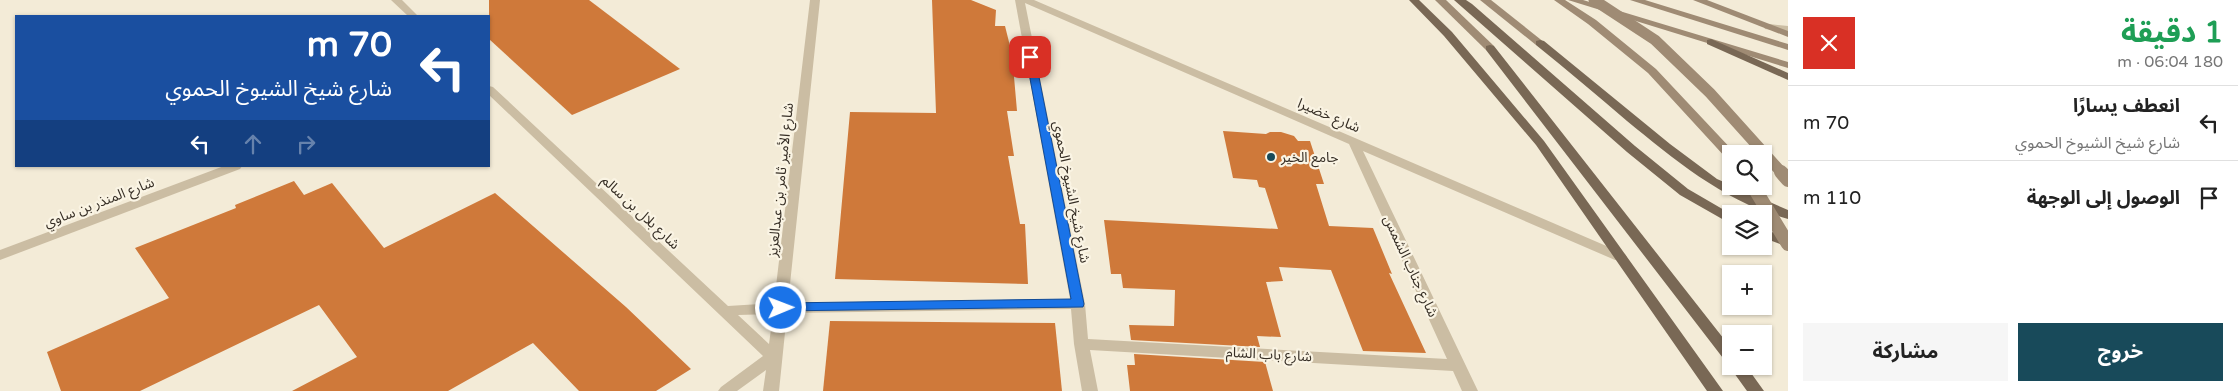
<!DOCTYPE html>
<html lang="ar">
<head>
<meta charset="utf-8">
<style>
	body { margin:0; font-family:"Varela Round","Noto Sans Arabic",sans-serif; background:#f6f6f6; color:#222; direction:rtl; height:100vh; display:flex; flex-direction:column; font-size:19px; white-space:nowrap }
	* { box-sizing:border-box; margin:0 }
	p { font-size:16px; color:#767676 }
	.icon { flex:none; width:28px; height:28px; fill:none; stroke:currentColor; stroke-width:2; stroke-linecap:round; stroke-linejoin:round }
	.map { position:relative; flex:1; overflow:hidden; direction:ltr }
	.sheet { display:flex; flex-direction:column; background:#fff; width:450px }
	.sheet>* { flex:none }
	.top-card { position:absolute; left:15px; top:15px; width:475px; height:152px; border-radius:0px; box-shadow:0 1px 4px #0004; direction:rtl; background:#1a4fa0; color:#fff; overflow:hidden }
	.buttons { position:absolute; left:1722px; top:145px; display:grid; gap:10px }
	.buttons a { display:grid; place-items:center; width:50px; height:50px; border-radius:0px; background:#fff; box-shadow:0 1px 4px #0004; font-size:25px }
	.pin { position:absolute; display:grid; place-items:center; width:42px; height:42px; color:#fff; margin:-21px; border-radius:10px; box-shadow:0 2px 8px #0006 }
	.me { position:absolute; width:55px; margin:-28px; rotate:89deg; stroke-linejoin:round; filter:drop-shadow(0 0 4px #0008) }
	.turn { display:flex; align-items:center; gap:18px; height:105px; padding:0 15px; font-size:22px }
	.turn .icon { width:65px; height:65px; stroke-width:2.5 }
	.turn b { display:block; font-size:35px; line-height:42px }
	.lanes { display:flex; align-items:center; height:48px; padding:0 15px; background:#0003; justify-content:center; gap:25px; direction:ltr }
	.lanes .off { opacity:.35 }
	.round { display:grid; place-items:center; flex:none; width:52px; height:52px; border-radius:0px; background:#f6f6f6 }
	.head { display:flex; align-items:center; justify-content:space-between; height:85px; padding:0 15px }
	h1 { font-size:30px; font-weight:700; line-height:38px; color:#1e9e55 }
	.action { display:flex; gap:10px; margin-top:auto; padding:10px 15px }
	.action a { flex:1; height:58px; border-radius:0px; background:#184a5a; color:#fff; font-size:20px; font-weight:700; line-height:58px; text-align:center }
	.action a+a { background:#f6f6f6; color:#222 }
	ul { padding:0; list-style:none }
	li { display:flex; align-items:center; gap:15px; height:75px; padding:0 15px; border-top:1px solid #e0e0e0 }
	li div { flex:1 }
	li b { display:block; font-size:19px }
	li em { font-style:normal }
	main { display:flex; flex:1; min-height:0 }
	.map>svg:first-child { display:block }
	.building { fill:#cf793a }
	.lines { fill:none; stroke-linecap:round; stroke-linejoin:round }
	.street { fill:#cbbda3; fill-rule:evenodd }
	.secondary { fill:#9f8b74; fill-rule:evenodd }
	.primary { fill:#796855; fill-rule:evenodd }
	.secondary-bridge-far1 { stroke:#9f8b74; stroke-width:11 }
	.secondary-bridge { stroke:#9f8b74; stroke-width:14 }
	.route { fill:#1a73e8; stroke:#114b97 }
	.poi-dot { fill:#184a5a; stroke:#faf4e4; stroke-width:2 }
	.labels { text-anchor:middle; stroke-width:4.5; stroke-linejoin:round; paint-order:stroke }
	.street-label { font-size:14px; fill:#362e25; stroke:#faf4e4 }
	.poi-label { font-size:14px; fill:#362e25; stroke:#faf4e4; text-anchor:start }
</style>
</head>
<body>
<main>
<section class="sheet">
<div class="head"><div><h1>1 دقيقة</h1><p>180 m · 06:04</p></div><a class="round" style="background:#d93025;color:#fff"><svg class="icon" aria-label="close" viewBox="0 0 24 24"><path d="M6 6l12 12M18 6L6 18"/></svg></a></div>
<ul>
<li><svg class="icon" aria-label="left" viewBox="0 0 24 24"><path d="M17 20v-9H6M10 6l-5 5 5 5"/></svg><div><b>انعطف يسارًا</b><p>شارع شيخ الشيوخ الحموي</p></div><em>70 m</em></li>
<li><svg class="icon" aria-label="arrive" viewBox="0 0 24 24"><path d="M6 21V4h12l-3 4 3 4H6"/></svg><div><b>الوصول إلى الوجهة</b></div><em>110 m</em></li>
</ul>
<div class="action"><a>خروج</a><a>مشاركة</a></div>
</section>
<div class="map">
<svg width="1788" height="391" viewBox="0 0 1788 391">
	<rect width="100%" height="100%" fill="#f3ebd7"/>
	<!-- building -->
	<g class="building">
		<path d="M 489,0 L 589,0 L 680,69 L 572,115 L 489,39 Z"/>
		<path d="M 932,0 L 971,0 L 996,10 L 995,26 L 1005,26 L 1012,54 L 1017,111 L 1007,111 L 1014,156 L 1008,156 L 1020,224 L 1025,224 L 1028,284 L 835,279 L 850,112 L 936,113 Z"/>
		<path d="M 1223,131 L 1266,134 L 1270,132 L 1281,132 L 1294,136 L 1298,141 L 1310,141 L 1324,184 L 1316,184 L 1329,226 L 1373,228 L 1392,274 L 1389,273 L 1426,353 L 1363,351 L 1331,270 L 1279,267 L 1283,281 L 1266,282 L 1281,337 L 1257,336 L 1260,347 L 1131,340 L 1129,325 L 1174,326 L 1175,290 L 1123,288 L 1121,274 L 1111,274 L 1104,220 L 1278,229 L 1265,188 L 1259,187 L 1257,180 L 1233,178 Z"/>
		<path d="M 294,181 L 304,195 L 332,183 L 384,248 L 495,193 L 626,307 L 691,369 L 656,391 L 579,391 L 533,343 L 448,391 L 292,391 L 357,357 L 319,305 L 140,391 L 61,391 L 47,352 L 169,298 L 135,248 L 236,208 L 235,205 Z"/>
		<path d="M 830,321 L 1055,323 L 1062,391 L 823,391 Z"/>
		<path d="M 1134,354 L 1265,362 L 1273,391 L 1130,391 L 1127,365 L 1135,365 Z"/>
	</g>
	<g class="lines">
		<!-- street -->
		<g class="street">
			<path d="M 391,0 L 402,0 L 418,16 L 408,16 Z"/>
			<path d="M 810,0 L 820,0 L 788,303 L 1070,299 L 1015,0 L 1034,0 L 1625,254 L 1627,257 L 1625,260 L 1615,260 L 1363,151 L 1478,391 L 1462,391 L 1453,371 L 1090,350 L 1098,391 L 1082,391 L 1074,344 L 1071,309 L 787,313 L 779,391 L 763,391 L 766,370 L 737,391 L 718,391 L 721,387 L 763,356 L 489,95 L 489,86 L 493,87 L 728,306 L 774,303 ZM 1025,3 L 1349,144 L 1447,359 L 1088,339 L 1085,304 ZM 773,314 L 769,344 L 738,315 Z"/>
			<path d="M 1769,24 L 1788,26 L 1788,32 L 1765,29 L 1764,27 Z"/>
			<path d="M 224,166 L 242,166 L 240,169 L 0,260 L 0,250 Z"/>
		</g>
		<!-- secondary -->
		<g class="secondary">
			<path d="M 1435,0 L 1446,0 L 1494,46 L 1494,50 L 1486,50 Z"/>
			<path d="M 1480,0 L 1491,0 L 1545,43 L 1544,45 L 1536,45 Z"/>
			<path d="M 1554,0 L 1565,0 L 1596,20 L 1656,69 L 1735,153 L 1731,154 L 1731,160 L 1727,159 L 1648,73 L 1588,24 Z"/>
			<path d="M 1568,0 L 1583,0 L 1788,62 L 1788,68 Z"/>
			<path d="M 1630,0 L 1645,0 L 1788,44 L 1788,50 Z"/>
			<path d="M 1693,0 L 1707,0 L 1788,31 L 1788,37 Z"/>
		</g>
		<!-- primary -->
		<g class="primary">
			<path d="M 1409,0 L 1419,0 L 1452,32 L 1544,141 L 1723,391 L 1707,391 L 1536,145 L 1444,36 Z"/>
			<path d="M 1454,0 L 1466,0 L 1472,4 L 1635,146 L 1688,189 L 1731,214 L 1731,224 L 1680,195 L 1627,152 Z"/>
			<path d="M 1711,39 L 1788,73 L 1788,80 L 1707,44 L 1707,40 Z"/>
			<path d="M 1540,40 L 1544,41 L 1670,144 L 1717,179 L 1788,210 L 1788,219 C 1725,202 1676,161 1627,121 C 1597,95 1567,70 1536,45 L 1536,41 Z"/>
			<path d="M 1490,45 L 1494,46 L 1731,348 L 1731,366 L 1746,366 L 1764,391 L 1747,391 L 1729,366 L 1731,364 L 1726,362 L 1486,50 L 1486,46 Z"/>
			<path d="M 1764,229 L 1788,238 L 1788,247 L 1764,238 Z"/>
		</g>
		<!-- secondary-bridge-far1 -->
		<path class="secondary-bridge-far1" d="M 1594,0 L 1655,40 L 1710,93 L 1782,173"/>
		<!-- secondary-bridge -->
		<g class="secondary-bridge">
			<path d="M 1781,172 L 1788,180"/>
			<path d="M 1753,186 L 1788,244"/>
		</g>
	</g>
	<!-- route -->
	<path class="route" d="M 1030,54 L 1035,57 L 1084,304 L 1083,307 L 777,311 L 775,308 L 777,304 L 781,303 L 1071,299 L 1026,57 Z"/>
	<!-- markers -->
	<circle class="poi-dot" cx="1271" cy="157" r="5"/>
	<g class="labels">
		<!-- street labels -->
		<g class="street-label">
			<text transform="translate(1329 115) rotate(23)" y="5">شارع خضيرا</text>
			<text transform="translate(780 180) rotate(-84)" y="5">شارع الأمير ثامر بن عبدالعزيز</text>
			<text transform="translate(1072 192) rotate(79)" y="5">شارع شيخ الشيوخ الحموي</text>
			<text transform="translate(99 202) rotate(-21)" y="5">شارع المنذر بن ساوي</text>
			<text transform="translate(641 212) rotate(43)" y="5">شارع بلال بن سالم</text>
			<text transform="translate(1411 266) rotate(65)" y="5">شارع جناب الشمس</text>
			<text transform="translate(1269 354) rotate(3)" y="5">شارع باب الشام</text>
		</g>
		<!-- poi labels -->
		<g class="poi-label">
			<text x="1281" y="162">جامع الخير</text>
		</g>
	</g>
</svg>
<div class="buttons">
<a><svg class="icon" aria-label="search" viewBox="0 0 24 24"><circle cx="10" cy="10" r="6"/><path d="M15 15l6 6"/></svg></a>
<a><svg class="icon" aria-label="layers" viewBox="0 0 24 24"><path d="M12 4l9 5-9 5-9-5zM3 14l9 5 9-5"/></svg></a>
<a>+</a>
<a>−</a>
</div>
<div class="pin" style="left:1030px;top:57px;background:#d93025"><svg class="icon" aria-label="arrive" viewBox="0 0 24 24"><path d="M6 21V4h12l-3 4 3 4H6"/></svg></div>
<svg class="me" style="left:781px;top:308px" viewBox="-20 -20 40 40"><circle r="17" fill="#1a73e8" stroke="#fff" stroke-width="3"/><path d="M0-11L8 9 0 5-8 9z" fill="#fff"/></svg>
<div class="top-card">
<div class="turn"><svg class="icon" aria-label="left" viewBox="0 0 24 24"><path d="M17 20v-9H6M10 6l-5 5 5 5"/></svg><div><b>70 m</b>شارع شيخ الشيوخ الحموي</div></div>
<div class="lanes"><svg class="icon" aria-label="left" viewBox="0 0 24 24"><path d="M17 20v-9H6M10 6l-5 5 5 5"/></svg><svg class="icon off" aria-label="ahead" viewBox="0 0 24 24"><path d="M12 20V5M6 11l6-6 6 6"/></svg><svg class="icon off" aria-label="right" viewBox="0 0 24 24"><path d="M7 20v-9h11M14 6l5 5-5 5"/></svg></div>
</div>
</div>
</main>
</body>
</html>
